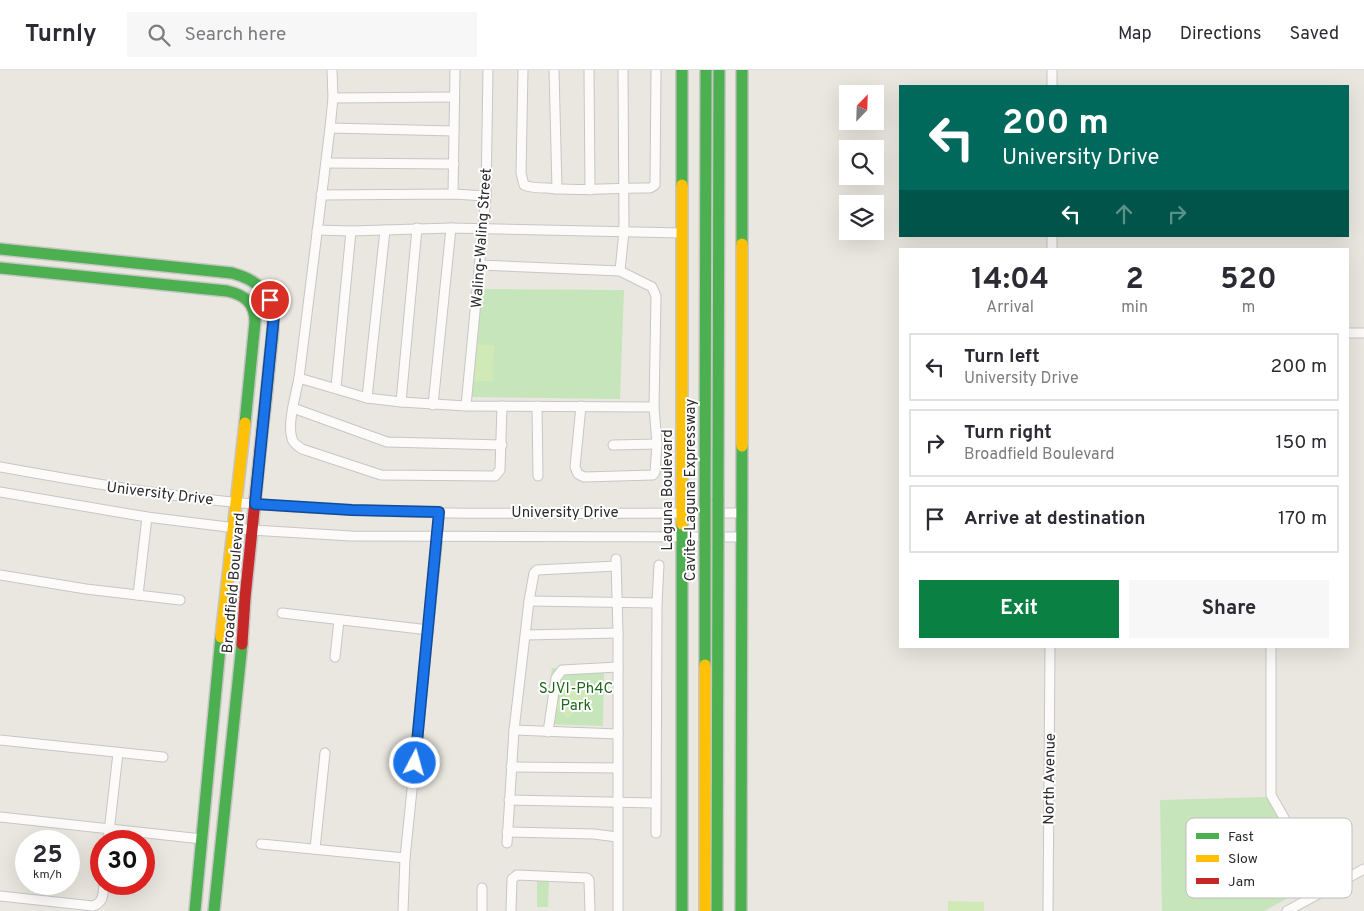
<!DOCTYPE html>
<html lang="en">
<head>
<meta charset="utf-8">
<style>
	body { margin:0; font-family:Overpass,sans-serif; background:#f7f7f7; color:#2b2b33; height:100vh; display:flex; flex-direction:column; font-size:19px; white-space:nowrap }
	* { box-sizing:border-box; margin:0 }
	p { font-size:16px; color:#7c7c81 }
	.icon { flex:none; width:28px; height:28px; fill:none; stroke:currentColor; stroke-width:2; stroke-linecap:round; stroke-linejoin:round }
	.map { position:relative; flex:1; overflow:hidden }
	.details { position:absolute; left:899px; top:178px; width:450px; height:400px; display:flex; flex-direction:column; background:#fff; border-radius:0px; box-shadow:0 5px 20px #0002 }
	.details>* { flex:none }
	.guide { position:absolute; left:899px; top:15px; width:450px; height:152px; border-radius:0px; box-shadow:0 5px 20px #0002; background:#00695c; color:#fff; overflow:hidden }
	.needle { width:32px; rotate:23deg }
	.controls { position:absolute; left:839px; top:15px; display:grid; gap:10px }
	.controls a { display:grid; place-items:center; width:45px; height:45px; border-radius:0px; background:#fff; box-shadow:0 5px 20px #0002; font-size:25px }
	.speed { position:absolute; left:15px; top:760px; display:flex; gap:10px; font-size:25px; font-weight:700; text-align:center }
	.speed>* { display:grid; place-content:center; width:65px; height:65px; border-radius:50%; background:#fff; box-shadow:0 5px 20px #0002; line-height:1 }
	.speed small { font-size:12px; font-weight:400 }
	.speed .limit { border:8px solid #d22; background:#fff; color:#111 }
	.pin { position:absolute; display:grid; place-items:center; width:42px; height:42px; color:#fff; margin:-21px; border:2px solid #fff; border-radius:50%; box-shadow:0 1px 5px #0007 }
	.me { position:absolute; width:55px; margin:-28px; rotate:6deg; stroke-linejoin:round; filter:drop-shadow(0 0 4px #0008) }
	.turn { display:flex; align-items:center; gap:18px; height:105px; padding:0 20px; font-size:22px }
	.turn .icon { width:65px; height:65px; stroke-width:2.5 }
	.turn b { display:block; font-size:35px; line-height:42px }
	.lanes { display:flex; align-items:center; height:48px; padding:0 20px; background:#0003; justify-content:center; gap:25px; direction:ltr }
	.lanes .off { opacity:.35 }
	.eta { display:flex; justify-content:space-evenly; align-items:center; height:85px; text-align:center }
	.eta b { font-size:30px; font-weight:700; line-height:35px }
	.button { display:flex; gap:10px; margin-top:auto; padding:10px 20px }
	.button a { flex:1; height:58px; border-radius:0px; background:#0b8043; color:#fff; font-size:20px; font-weight:700; line-height:58px; text-align:center }
	.button a+a { background:#f7f7f7; color:#2b2b33 }
	ul { padding:0; list-style:none }
	li { display:flex; align-items:center; gap:15px; height:68px; margin:0 10px 8px; padding:0 10px; border:2px solid #e1e1e2; border-radius:0px }
	li div { flex:1 }
	li b { display:block; font-size:19px }
	li em { font-style:normal }
	header { display:flex; align-items:center; gap:30px; box-sizing:border-box; height:70px; padding:0 25px; background:#fff; border-bottom:1px solid #e1e1e2 }
	header strong { font-size:24px }
	nav { display:flex; gap:28px; margin-inline-start:auto; font-size:18px }
	.search { width:350px; height:45px; background:#f7f7f7; display:flex; align-items:center; gap:12px; box-sizing:border-box; padding:0 18px; border-radius:0px; color:#7c7c81; font-size:19px }
	.map>svg:first-child { display:block }
	.green { fill:#c6e5ba }
	.pitch { fill:#d0e9b7 }
	.lines { fill:none; stroke-linecap:round; stroke-linejoin:round }
	.street-casing { stroke:#c7c6c5; stroke-width:11 }
	.fast-casing { stroke:#c7c6c5; stroke-width:14 }
	.slow-casing { stroke:#c7c6c5; stroke-width:14 }
	.jam-casing { stroke:#c7c6c5; stroke-width:14 }
	.street { stroke:#fcfbfa; stroke-width:9 }
	.fast { stroke:#4caf50; stroke-width:11 }
	.slow { stroke:#ffc107; stroke-width:11 }
	.jam { stroke:#c62828; stroke-width:11 }
	.fast-bridge-casing { stroke:#c5c4c1; stroke-width:14; stroke-linecap:butt }
	.fast-bridge { stroke:#4caf50; stroke-width:11 }
	.route-casing { stroke:#114b97; stroke-width:12 }
	.route { stroke:#1a73e8; stroke-width:9 }
	.labels { text-anchor:middle; stroke-width:4; stroke-linejoin:round; paint-order:stroke }
	.street-label { font-size:15px; fill:#2b2b2b; stroke:#fff }
	.park-label { font-size:15px; fill:#1f681b; stroke:#fff }
	.key { fill:#fff; stroke:#bfbfbf; stroke-width:1 }
	.key-label { font-size:14px; fill:#2b2b2b }
</style>
</head>
<body>
<header>
<strong>Turnly</strong>
<div class="search"><svg class="icon" aria-label="search" viewBox="0 0 24 24"><circle cx="10" cy="10" r="6"/><path d="M15 15l6 6"/></svg>Search here</div>
<nav><a>Map</a><a>Directions</a><a>Saved</a></nav>
</header>
<div class="map">
<svg width="1364" height="841" viewBox="0 0 1364 841">
	<rect width="100%" height="100%" fill="#eae7e0"/>
	<!-- green -->
	<g class="green">
		<path d="M 475,219 L 624,220 L 620,329 L 463,327 Z"/>
		<path d="M 552,598 L 604,599 L 603,656 L 544,654 Z"/>
		<path d="M 1268,727 L 1305,802 L 1305,813 L 1299,822 L 1264,841 L 1162,841 L 1160,730 Z"/>
		<path d="M 537,810 L 549,810 L 548,837 L 537,837 Z"/>
	</g>
	<!-- pitch -->
	<g class="pitch">
		<path d="M 475,274 L 494,275 L 493,311 L 474,311 Z"/>
		<path d="M 580,610 L 593,623 L 568,649 L 554,636 Z"/>
		<path d="M 948,831 L 984,832 L 984,841 L 948,841 Z"/>
	</g>
	<g class="lines">
		<!-- street casing -->
		<g class="street-casing">
			<g id="street">
				<path d="M 332,0 L 333,28 L 330,58 L 299,308 C 296,324 286,356 293,371 C 295,374 299,377 302,379 L 381,405 L 495,406 L 500,400 L 502,336"/>
				<path d="M 523,0 L 521,103 L 524,115 C 531,118 540,118 547,118 C 582,122 616,117 650,118 L 655,115 L 656,0"/>
				<path d="M 554,0 L 557,119"/>
				<path d="M 589,0 L 590,120"/>
				<path d="M 1052,0 L 1052,16"/>
				<path d="M 333,28 L 454,27"/>
				<path d="M 330,58 L 454,61"/>
				<path d="M 326,93 L 454,94"/>
				<path d="M 453,124 L 455,0"/>
				<path d="M 321,125 L 453,124 L 486,126"/>
				<path d="M 317,160 L 351,161 L 451,158 L 682,163"/>
				<path d="M 1052,179 L 1052,166"/>
				<path d="M 480,195 L 620,201 L 652,217 L 656,226 L 654,337 L 657,374 L 655,402 L 653,405 L 584,407 L 578,404 L 575,397 L 581,336"/>
				<path d="M 620,201 L 624,161 L 623,0"/>
				<path d="M 1348,263 L 1364,263"/>
				<path d="M 299,308 L 367,328 L 401,332 L 466,336 L 654,337"/>
				<path d="M 336,317 L 351,161"/>
				<path d="M 367,328 L 385,160"/>
				<path d="M 401,332 L 417,158"/>
				<path d="M 433,335 L 451,158"/>
				<path d="M 466,336 L 486,126 L 488,0"/>
				<path d="M 537,336 L 538,406"/>
				<path d="M 293,338 L 387,372 L 502,375"/>
				<path d="M 613,375 L 657,374"/>
				<path d="M 0,397 C 84,412 168,427 254,434 C 416,448 579,442 741,443"/>
				<path d="M 0,422 L 147,447 L 252,460 L 351,466 L 741,467"/>
				<path d="M 616,489 L 618,563 L 618,841"/>
				<path d="M 0,505 L 86,519 L 180,530"/>
				<path d="M 138,525 L 147,447"/>
				<path d="M 529,531 L 657,533"/>
				<path d="M 282,543 L 429,560"/>
				<path d="M 526,565 L 618,563"/>
				<path d="M 1271,576 L 1271,725 L 1325,820"/>
				<path d="M 335,587 L 339,550"/>
				<path d="M 514,660 L 618,664"/>
				<path d="M 548,662 L 556,608 L 562,600 L 618,597"/>
				<path d="M 0,670 L 163,687"/>
				<path d="M 511,697 L 618,698"/>
				<path d="M 509,730 L 655,733"/>
				<path d="M 0,747 L 202,769"/>
				<path d="M 507,762 L 594,764 L 617,767"/>
				<path d="M 656,763 L 657,533 L 659,495"/>
				<path d="M 108,771 L 118,683"/>
				<path d="M 507,773 L 514,660 L 529,531 L 534,503 L 537,500 L 616,496"/>
				<path d="M 261,774 L 405,788"/>
				<path d="M 315,779 L 325,683"/>
				<path d="M 0,826 L 93,836 C 104,833 103,823 104,814"/>
				<path d="M 403,841 L 405,788 L 438,466 L 439,442"/>
				<path d="M 482,841 L 482,818"/>
				<path d="M 511,841 L 512,809 L 517,805 L 587,808 L 589,810 L 590,841"/>
				<path d="M 1048,841 L 1050,576"/>
				<path d="M 1287,841 L 1364,799"/>
			</g>
		</g>
		<!-- fast casing -->
		<g class="fast-casing">
			<g id="fast">
				<path d="M 682,0 L 682,115"/>
				<path d="M 742,174 L 742,0"/>
				<path d="M 0,179 L 232,203 C 280,216 275,246 270,287 C 268,309 266,331 263,353"/>
				<path d="M 0,198 L 227,221 C 245,225 255,233 255,252 L 245,353"/>
				<path d="M 705,431 L 706,0"/>
				<path d="M 718,431 L 719,0"/>
				<path d="M 682,454 L 682,841"/>
				<path d="M 705,476 L 705,595"/>
				<path d="M 195,840 L 221,567"/>
				<path d="M 214,841 L 242,574"/>
				<path d="M 717,841 L 718,476"/>
				<path d="M 741,841 L 742,376"/>
			</g>
		</g>
		<!-- slow casing -->
		<g class="slow-casing">
			<g id="slow">
				<path d="M 682,115 L 682,454"/>
				<path d="M 742,376 L 742,174"/>
				<path d="M 221,567 L 245,353"/>
				<path d="M 705,595 L 705,841"/>
			</g>
		</g>
		<!-- jam casing -->
		<g class="jam-casing">
			<path id="jam" d="M 242,574 L 245,528 L 263,353"/>
		</g>
		<!-- street -->
		<use href="#street" class="street"/>
		<!-- fast -->
		<use href="#fast" class="fast"/>
		<!-- slow -->
		<use href="#slow" class="slow"/>
		<!-- jam -->
		<use href="#jam" class="jam"/>
		<!-- fast-bridge casing -->
		<g class="fast-bridge-casing">
			<g id="fast-bridge">
				<path d="M 705,431 L 705,476"/>
				<path d="M 718,431 L 718,476"/>
			</g>
		</g>
		<!-- fast-bridge -->
		<use href="#fast-bridge" class="fast-bridge"/>
	</g>
	<g class="lines">
		<!-- route casing -->
		<g class="route-casing">
			<path id="route" d="M 270,230 L 274,245 L 255,434 L 352,440 L 439,442 L 415,693"/>
		</g>
		<!-- route -->
		<use href="#route" class="route"/>
	</g>
	<g class="labels">
		<!-- street labels -->
		<g class="street-label">
			<text transform="translate(481 168) rotate(-86)" y="5">Waling-Waling Street</text>
			<text transform="translate(667 420) rotate(-90)" y="5">Laguna Boulevard</text>
			<text transform="translate(690 420) rotate(-90)" y="5">Cavite–Laguna Expressway</text>
			<text transform="translate(160 423) rotate(7)" y="5">University Drive</text>
			<text x="565" y="447">University Drive</text>
			<text transform="translate(233 513) rotate(-85)" y="5">Broadfield Boulevard</text>
			<text transform="translate(1049 709) rotate(-89)" y="5">North Avenue</text>
		</g>
		<!-- park labels -->
		<g class="park-label">
			<text x="576" y="623">SJVI-Ph4C<tspan x="576" dy="17">Park</tspan></text>
		</g>
	</g>
	<!-- legend -->
	<rect x="1186" y="748" width="166" height="80" rx="8" class="key"/>
	<rect x="1196" y="763" width="23" height="6" fill="#4caf50"/>
	<rect x="1196" y="785" width="23" height="7" fill="#ffc107"/>
	<rect x="1196" y="808" width="23" height="6" fill="#c62828"/>
	<g class="key-label">
		<text x="1228" y="771">Fast</text>
		<text x="1228" y="793">Slow</text>
		<text x="1228" y="816">Jam</text>
	</g>
</svg>
<div class="controls">
<a><svg class="needle" viewBox="-14 -14 28 28"><path d="M0-13l5 13h-10z" fill="#e53935"/><path d="M0 13l5-13h-10z" fill="#7c7c81"/></svg></a>
<a><svg class="icon" aria-label="search" viewBox="0 0 24 24"><circle cx="10" cy="10" r="6"/><path d="M15 15l6 6"/></svg></a>
<a><svg class="icon" aria-label="layers" viewBox="0 0 24 24"><path d="M12 4l9 5-9 5-9-5zM3 14l9 5 9-5"/></svg></a>
</div>
<div class="speed"><div>25<small>km/h</small></div><div class="limit">30</div></div>
<div class="pin" style="left:270px;top:230px;background:#d93025"><svg class="icon" aria-label="arrive" viewBox="0 0 24 24"><path d="M6 21V4h12l-3 4 3 4H6"/></svg></div>
<svg class="me" style="left:415px;top:693px" viewBox="-20 -20 40 40"><circle r="17" fill="#1a73e8" stroke="#fff" stroke-width="3"/><path d="M0-11L8 9 0 5-8 9z" fill="#fff"/></svg>
<div class="guide">
<div class="turn"><svg class="icon" aria-label="left" viewBox="0 0 24 24"><path d="M17 20v-9H6M10 6l-5 5 5 5"/></svg><div><b>200 m</b>University Drive</div></div>
<div class="lanes"><svg class="icon" aria-label="left" viewBox="0 0 24 24"><path d="M17 20v-9H6M10 6l-5 5 5 5"/></svg><svg class="icon off" aria-label="ahead" viewBox="0 0 24 24"><path d="M12 20V5M6 11l6-6 6 6"/></svg><svg class="icon off" aria-label="right" viewBox="0 0 24 24"><path d="M7 20v-9h11M14 6l5 5-5 5"/></svg></div>
</div>
<section class="details">
<div class="eta">
<div><b>14:04</b><p>Arrival</p></div>
<div><b>2</b><p>min</p></div>
<div><b>520</b><p>m</p></div>
</div>
<ul>
<li><svg class="icon" aria-label="left" viewBox="0 0 24 24"><path d="M17 20v-9H6M10 6l-5 5 5 5"/></svg><div><b>Turn left</b><p>University Drive</p></div><em>200 m</em></li>
<li><svg class="icon" aria-label="right" viewBox="0 0 24 24"><path d="M7 20v-9h11M14 6l5 5-5 5"/></svg><div><b>Turn right</b><p>Broadfield Boulevard</p></div><em>150 m</em></li>
<li><svg class="icon" aria-label="arrive" viewBox="0 0 24 24"><path d="M6 21V4h12l-3 4 3 4H6"/></svg><div><b>Arrive at destination</b></div><em>170 m</em></li>
</ul>
<div class="button"><a>Exit</a><a>Share</a></div>
</section>
</div>
</body>
</html>
